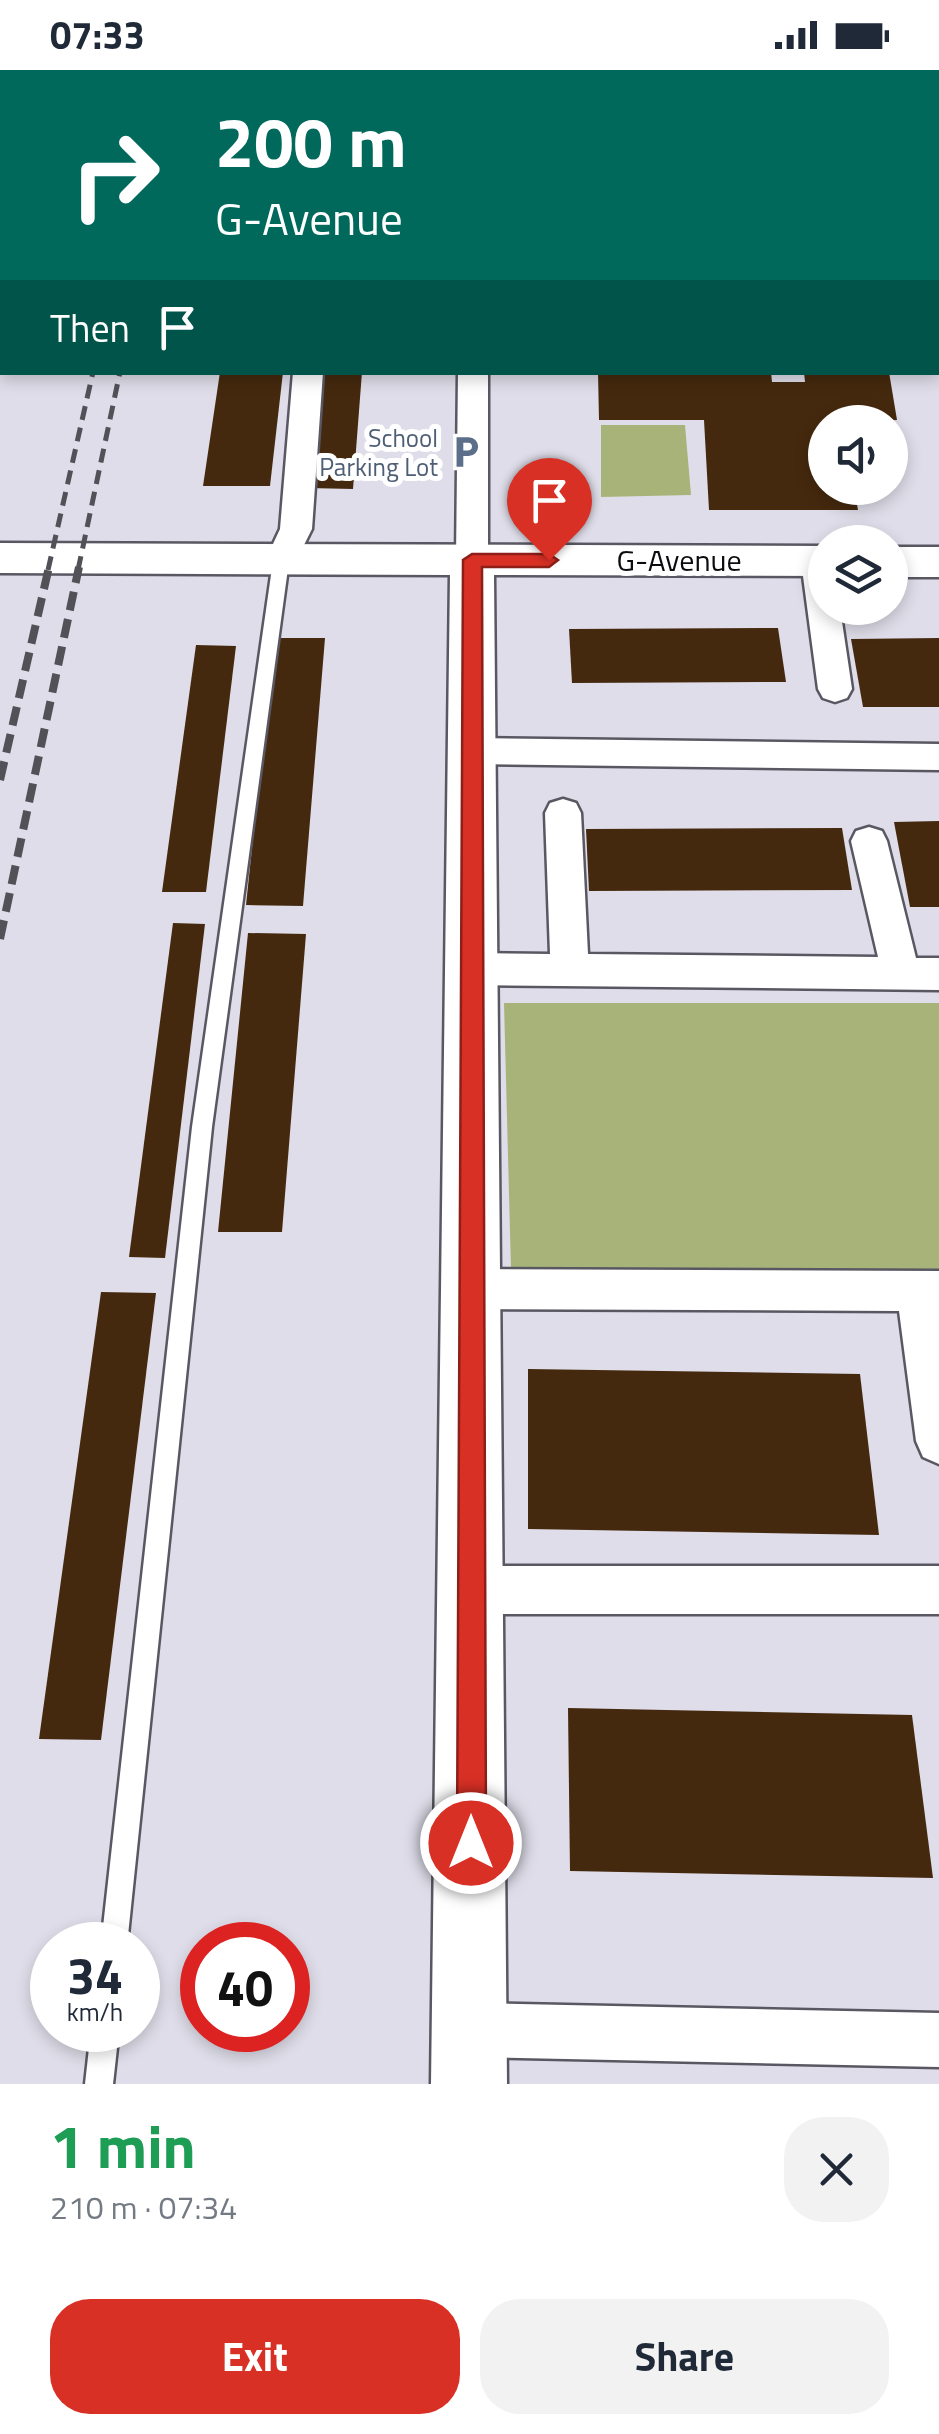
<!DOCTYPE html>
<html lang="en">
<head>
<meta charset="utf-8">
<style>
	body { margin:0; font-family:"Titillium Web",sans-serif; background:#f2f2f3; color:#1f2937; height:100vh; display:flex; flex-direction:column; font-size:38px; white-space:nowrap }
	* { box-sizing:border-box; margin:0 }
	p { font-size:32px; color:#747a83 }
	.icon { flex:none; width:55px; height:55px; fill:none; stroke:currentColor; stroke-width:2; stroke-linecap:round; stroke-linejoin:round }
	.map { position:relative; height:2014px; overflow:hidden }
	.sheet { display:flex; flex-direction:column; background:#fff; flex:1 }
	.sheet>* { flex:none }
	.banner { position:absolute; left:0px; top:0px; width:940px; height:305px; box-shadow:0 5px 15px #0003; background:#00695c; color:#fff; overflow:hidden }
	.controls { position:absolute; left:808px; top:335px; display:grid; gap:20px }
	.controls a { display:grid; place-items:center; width:100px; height:100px; border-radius:50%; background:#fff; box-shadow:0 5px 15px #0003; font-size:50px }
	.speed { position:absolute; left:30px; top:1852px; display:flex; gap:20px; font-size:50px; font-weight:700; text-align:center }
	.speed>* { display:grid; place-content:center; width:130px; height:130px; border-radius:50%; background:#fff; box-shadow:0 5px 15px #0003; line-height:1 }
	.speed small { font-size:25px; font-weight:400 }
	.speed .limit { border:15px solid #d22; background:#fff; color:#111 }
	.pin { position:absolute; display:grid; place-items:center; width:85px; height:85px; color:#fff; margin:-102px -42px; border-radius:50% 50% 50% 0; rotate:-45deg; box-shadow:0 0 10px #0007 }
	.pin .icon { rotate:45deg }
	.me { position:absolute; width:110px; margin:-55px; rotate:0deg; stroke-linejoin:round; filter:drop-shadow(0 0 8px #0008) }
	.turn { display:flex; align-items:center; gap:35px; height:210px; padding:0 50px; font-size:45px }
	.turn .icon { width:130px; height:130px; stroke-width:2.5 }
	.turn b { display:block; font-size:70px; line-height:85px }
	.then { display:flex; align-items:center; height:95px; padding:0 50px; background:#0003; gap:20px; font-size:38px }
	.round { display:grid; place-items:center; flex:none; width:105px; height:105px; border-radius:40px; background:#f2f2f3 }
	.headline { display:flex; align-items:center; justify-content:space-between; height:170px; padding:0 50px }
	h1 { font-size:60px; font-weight:700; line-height:75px; color:#1e9e55 }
	.cta { display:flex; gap:20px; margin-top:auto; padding:20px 50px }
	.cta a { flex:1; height:115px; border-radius:40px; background:#d93025; color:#fff; font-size:40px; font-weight:700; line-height:115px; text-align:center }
	.cta a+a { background:#f2f2f3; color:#1f2937 }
	.status { display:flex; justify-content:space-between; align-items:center; height:70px; padding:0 50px; background:#fff; direction:ltr }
	.status svg { height:28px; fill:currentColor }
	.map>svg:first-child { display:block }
	.green { fill:#a8b37a }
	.building { fill:#45290e }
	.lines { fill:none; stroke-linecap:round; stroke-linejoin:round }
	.lane-casing { stroke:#595862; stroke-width:5 }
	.street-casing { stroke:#595862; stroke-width:5 }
	.secondary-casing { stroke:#595862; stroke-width:5 }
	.lane { fill:#fff; fill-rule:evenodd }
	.street { fill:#fff; fill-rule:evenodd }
	.secondary { fill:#fff; fill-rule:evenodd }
	.rail-far1 { stroke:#525158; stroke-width:5; stroke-dasharray:14 8; stroke-linecap:butt }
	.rail { stroke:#525158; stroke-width:8; stroke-dasharray:19 9; stroke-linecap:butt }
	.route { fill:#d93025; stroke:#8d1f18; stroke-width:2.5 }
	.labels { text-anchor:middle; stroke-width:10; stroke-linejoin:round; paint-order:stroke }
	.far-service-label { font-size:25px; fill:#4e5e75; stroke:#fff; text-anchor:end }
	.street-label { font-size:30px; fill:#0c0b0f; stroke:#fff }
</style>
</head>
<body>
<div class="status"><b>07:33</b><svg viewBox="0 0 49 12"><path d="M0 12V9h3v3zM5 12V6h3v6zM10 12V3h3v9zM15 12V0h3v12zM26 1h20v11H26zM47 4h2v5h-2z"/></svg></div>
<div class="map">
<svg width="939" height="2014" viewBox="0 0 939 2014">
	<rect width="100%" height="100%" fill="#dedde9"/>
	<!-- green -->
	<g class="green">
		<path d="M 601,355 L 685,355 L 691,425 L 601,427 Z"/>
		<path d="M 504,933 L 939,933 L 939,1201 L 511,1200 Z"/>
	</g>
	<!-- building -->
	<g class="building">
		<path d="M 220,302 L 283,302 L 270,416 L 203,416 Z"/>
		<path d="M 319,302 L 362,302 L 353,419 L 308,418 Z"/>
		<path d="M 598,302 L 771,302 L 772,312 L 805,312 L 804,302 L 889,302 L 897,350 L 825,352 L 825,418 L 854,418 L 858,440 L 709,440 L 704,350 L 599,350 Z"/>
		<path d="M 778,558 L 786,612 L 572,613 L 569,559 Z"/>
		<path d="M 274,568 L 325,568 L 303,836 L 246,835 Z"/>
		<path d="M 939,568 L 939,637 L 863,637 L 851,569 Z"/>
		<path d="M 196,575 L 236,576 L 206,822 L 162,822 Z"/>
		<path d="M 939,751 L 939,837 L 910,837 L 894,752 Z"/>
		<path d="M 842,758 L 852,820 L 589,821 L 586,759 Z"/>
		<path d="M 173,853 L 205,854 L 165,1188 L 129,1187 Z"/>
		<path d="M 248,863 L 306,864 L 282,1162 L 218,1162 Z"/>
		<path d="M 101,1222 L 156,1223 L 101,1670 L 39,1669 Z"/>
		<path d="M 528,1299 L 860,1304 L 879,1465 L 528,1459 Z"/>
		<path d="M 568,1638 L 912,1645 L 933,1808 L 570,1801 Z"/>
	</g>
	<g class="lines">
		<!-- lane casing -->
		<g class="lane-casing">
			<g id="lane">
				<path d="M 793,0 L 805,0 L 806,2 L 794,2 Z"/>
				<rect x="938" y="104" width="1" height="8"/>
				<path d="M 281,485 L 289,491 L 212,1057 L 127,1875 L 101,1875 L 192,1057 L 273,491 Z"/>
				<path d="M 91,1960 L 119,1960 L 113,2014 L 85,2014 Z"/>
			</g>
		</g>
		<!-- street casing -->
		<g class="street-casing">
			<g id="street">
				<rect x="22" y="0" width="24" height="2"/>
				<path d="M 320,0 L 389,0 L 388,2 Z"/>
				<rect x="462" y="0" width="24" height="2"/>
				<rect x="581" y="0" width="24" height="2"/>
				<path d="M 2,105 L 2,129 L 0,130 L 0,106 Z"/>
				<path d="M 293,302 L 323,302 L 312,459 L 292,499 L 281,502 L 270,499 L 265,491 L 280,459 Z"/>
				<path d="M 458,302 L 488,302 L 488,490 L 483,498 L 472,501 L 461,498 L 456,490 Z"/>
				<path d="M 817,480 L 825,482 L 825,538 L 840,538 L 852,619 L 847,628 L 835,632 L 823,628 L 818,619 L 801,491 L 806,483 Z"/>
				<path d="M 473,668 L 939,674 L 939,700 L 473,694 L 461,690 L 456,681 L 461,672 Z"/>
				<path d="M 563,729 L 576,733 L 581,743 L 588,884 L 878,887 L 851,771 L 856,761 L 869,757 L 882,761 L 887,771 L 916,888 L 939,888 L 939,920 L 473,915 L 459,910 L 454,899 L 459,888 L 473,883 L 550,884 L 545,743 L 550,733 Z"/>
				<path d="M 472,1199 L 939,1201 L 939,1394 L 923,1387 L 916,1371 L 899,1241 L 472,1239 L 457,1233 L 450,1219 L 457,1205 Z"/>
				<path d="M 472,1496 L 939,1496 L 939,1544 L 472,1544 L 455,1537 L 448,1520 L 455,1503 Z"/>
				<path d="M 471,1933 L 939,1943 L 939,1997 L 471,1987 L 452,1979 L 444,1960 L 452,1941 Z"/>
			</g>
		</g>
		<!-- secondary casing -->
		<g class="secondary-casing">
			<g id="secondary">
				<path d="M 0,473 L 825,476 L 825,506 L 494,505 L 507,2014 L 431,2014 L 450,505 L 0,503 Z"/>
				<rect x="890" y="477" width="49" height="30"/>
			</g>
		</g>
		<!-- lane -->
		<use href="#lane" class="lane"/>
		<!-- street -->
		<use href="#street" class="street"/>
		<!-- secondary -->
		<use href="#secondary" class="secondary"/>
		<!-- rail-far1 -->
		<g class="rail-far1">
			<path d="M 48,500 L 93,302"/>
			<path d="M 78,500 L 120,302"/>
		</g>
		<!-- rail -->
		<g class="rail">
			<path d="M 0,710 L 49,497"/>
			<path d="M 0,869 L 79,497"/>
		</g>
	</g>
	<!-- route -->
	<path class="route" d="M 472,484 L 549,484 L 558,490 L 549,497 L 482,497 L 486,1773 L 482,1783 L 471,1788 L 461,1783 L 457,1773 L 463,490 Z"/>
	<!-- icons -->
	<defs>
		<g id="parking-bare" transform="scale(2.7)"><path d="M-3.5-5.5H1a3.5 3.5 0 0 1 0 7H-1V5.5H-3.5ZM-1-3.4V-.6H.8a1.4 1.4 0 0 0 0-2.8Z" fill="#5c6f8a" stroke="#fff" stroke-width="2.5" paint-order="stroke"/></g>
	</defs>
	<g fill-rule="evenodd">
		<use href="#parking-bare" x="466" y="382"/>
	</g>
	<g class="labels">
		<!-- far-service labels -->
		<g class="far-service-label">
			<text x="438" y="377">School<tspan x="438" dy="29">Parking Lot</tspan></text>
		</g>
		<!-- street labels -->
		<g class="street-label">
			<text x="679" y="501">G-Avenue</text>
		</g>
	</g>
</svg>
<div class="controls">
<a><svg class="icon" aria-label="sound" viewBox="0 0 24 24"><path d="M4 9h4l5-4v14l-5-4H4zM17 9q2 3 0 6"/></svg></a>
<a><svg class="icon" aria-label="layers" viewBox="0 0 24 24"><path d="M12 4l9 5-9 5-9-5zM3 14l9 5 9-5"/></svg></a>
</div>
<div class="speed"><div>34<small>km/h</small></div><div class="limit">40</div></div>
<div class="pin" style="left:549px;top:490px;background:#d93025"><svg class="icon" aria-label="arrive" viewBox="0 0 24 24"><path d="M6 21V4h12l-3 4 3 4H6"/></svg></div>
<svg class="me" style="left:471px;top:1773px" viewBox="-20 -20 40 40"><circle r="17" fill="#d93025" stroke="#fff" stroke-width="3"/><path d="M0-11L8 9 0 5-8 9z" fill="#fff"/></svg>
<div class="banner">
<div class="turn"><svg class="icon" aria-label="right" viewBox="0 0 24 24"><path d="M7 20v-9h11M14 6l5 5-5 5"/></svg><div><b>200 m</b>G-Avenue</div></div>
<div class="then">Then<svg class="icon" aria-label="arrive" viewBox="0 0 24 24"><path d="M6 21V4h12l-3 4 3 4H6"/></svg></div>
</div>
</div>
<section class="sheet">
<div class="headline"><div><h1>1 min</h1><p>210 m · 07:34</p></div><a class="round"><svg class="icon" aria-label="close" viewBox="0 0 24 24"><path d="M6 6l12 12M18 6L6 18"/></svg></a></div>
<div class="cta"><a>Exit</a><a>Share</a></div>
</section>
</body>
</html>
